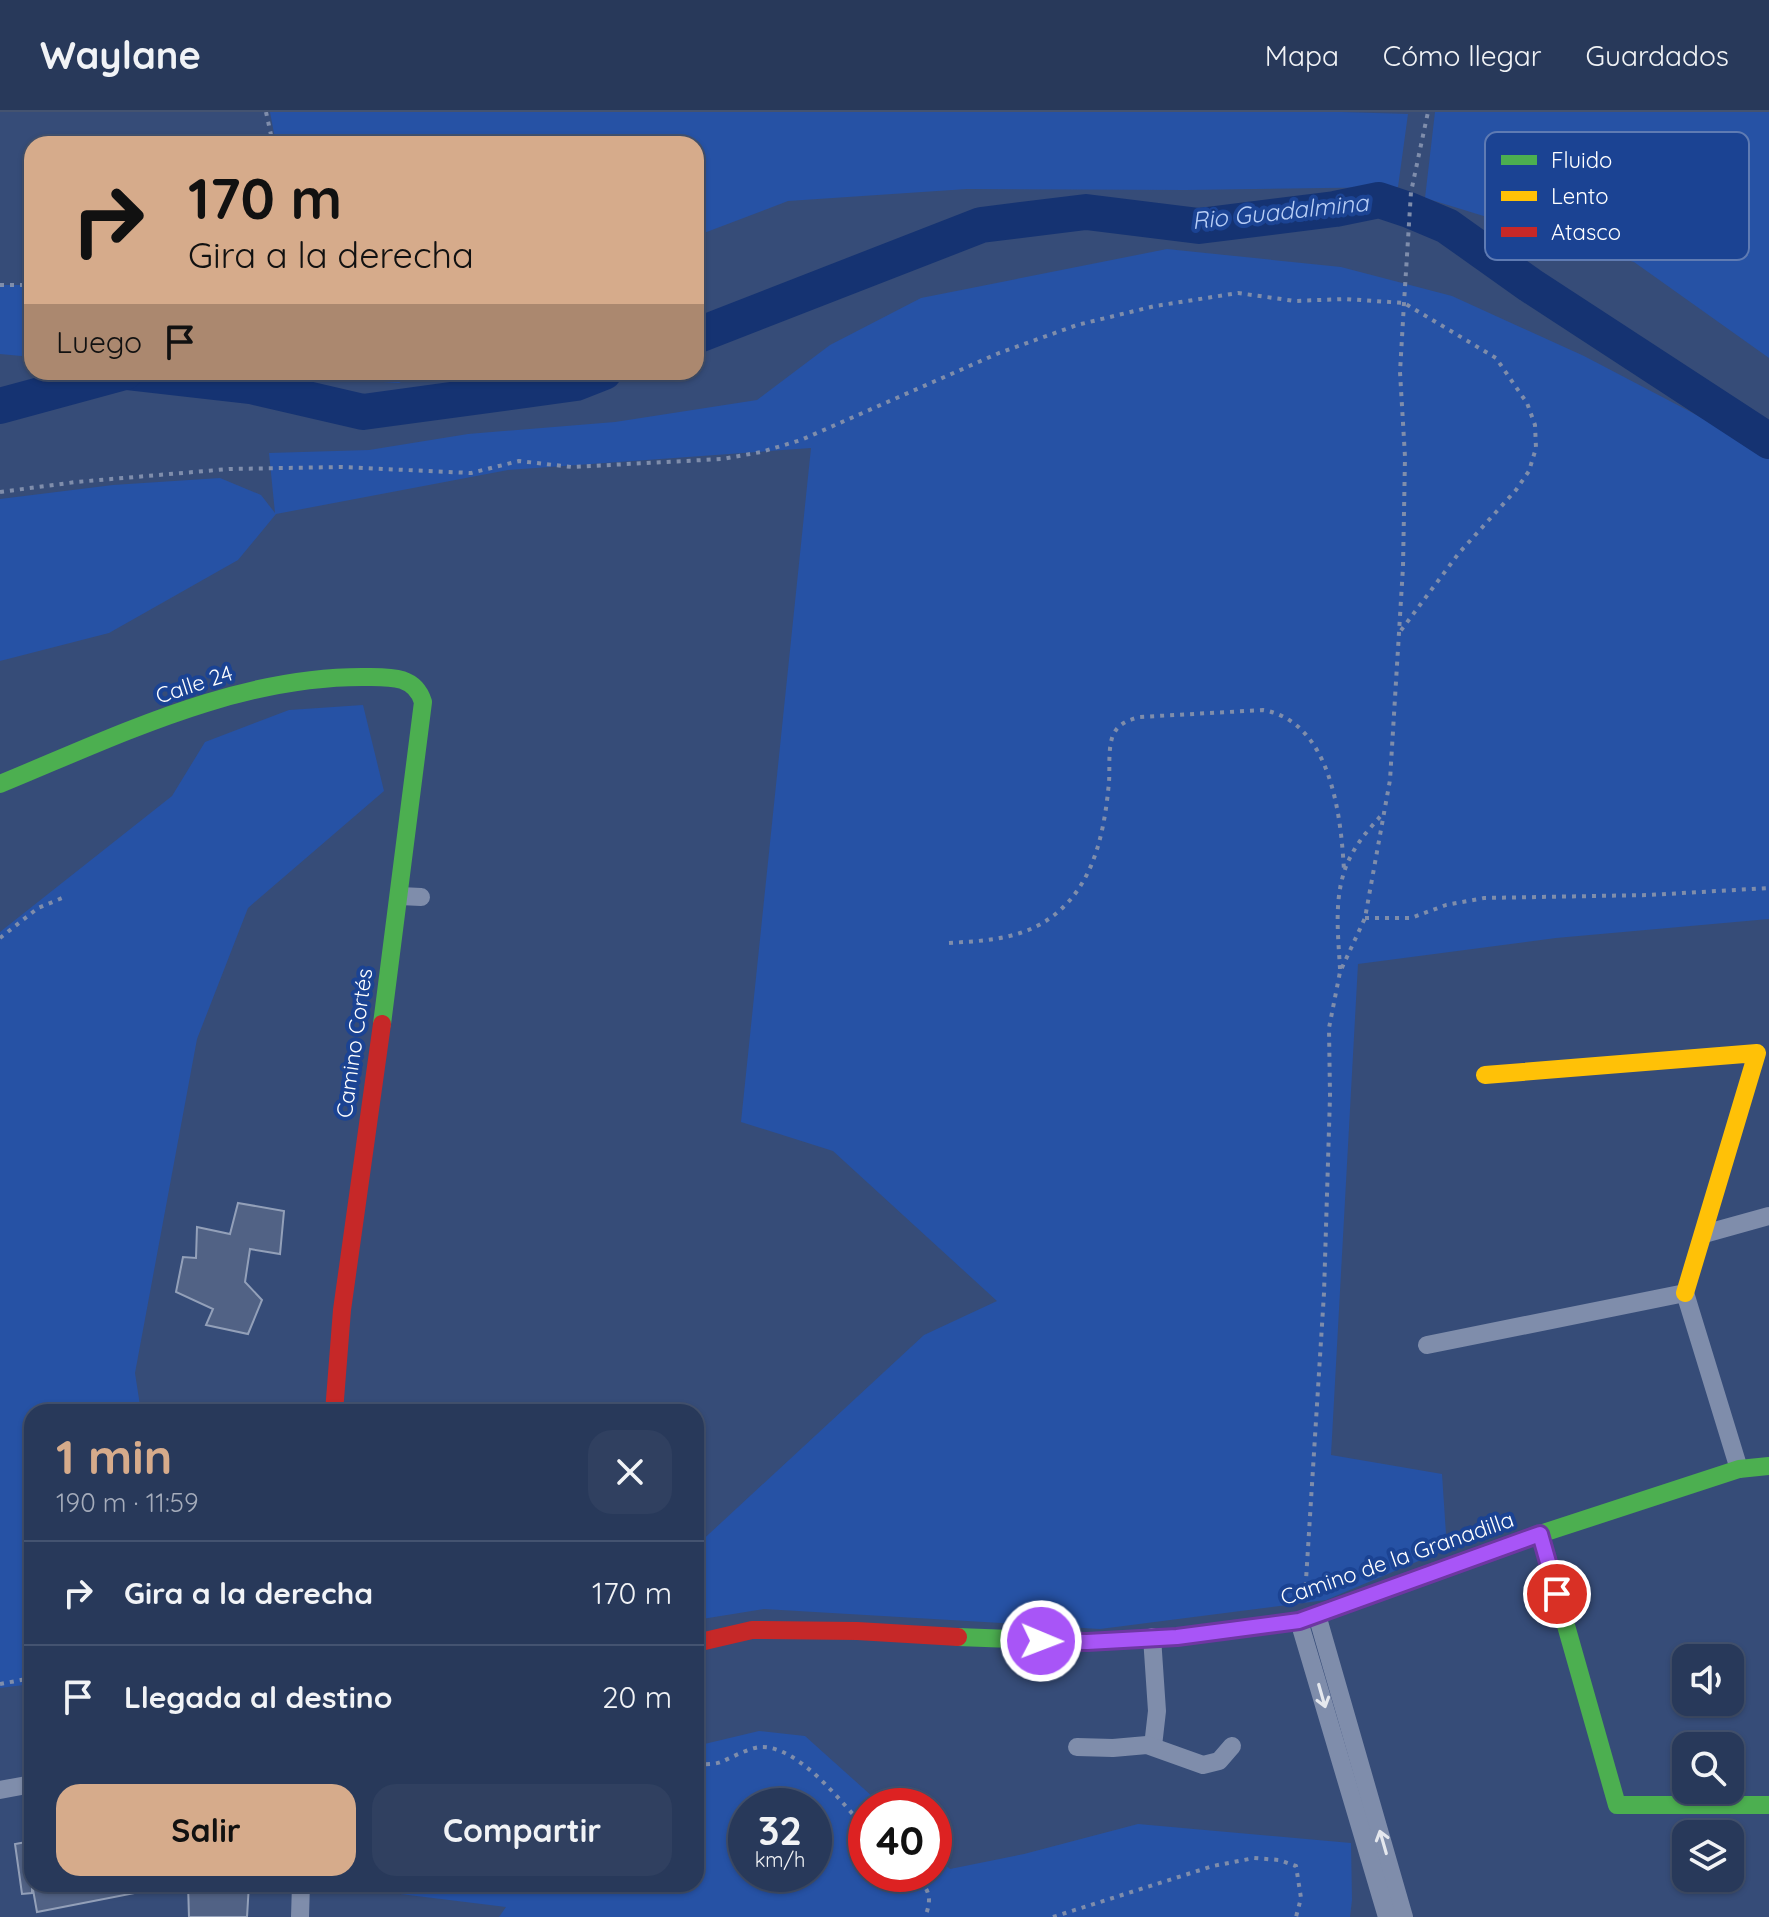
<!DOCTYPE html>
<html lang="es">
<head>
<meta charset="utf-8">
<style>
	body { margin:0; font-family:Quicksand,sans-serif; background:#304060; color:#f1f3f6; height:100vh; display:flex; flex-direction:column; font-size:30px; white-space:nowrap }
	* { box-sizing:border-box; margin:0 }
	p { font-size:26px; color:#a5acbb }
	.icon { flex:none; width:44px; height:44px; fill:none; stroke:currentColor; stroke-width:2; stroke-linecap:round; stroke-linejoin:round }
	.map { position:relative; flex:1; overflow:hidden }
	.details { position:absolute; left:24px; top:1292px; width:680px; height:488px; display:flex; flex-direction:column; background:#28395a; border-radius:24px; box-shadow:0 2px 6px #0004,0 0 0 2px #445370 }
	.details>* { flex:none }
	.top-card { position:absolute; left:24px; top:24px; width:680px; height:244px; border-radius:24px; box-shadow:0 2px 6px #0004,0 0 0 2px #445370; background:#d6ab8b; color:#111; overflow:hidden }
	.tools { position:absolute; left:1672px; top:1532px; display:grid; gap:16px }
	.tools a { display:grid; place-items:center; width:72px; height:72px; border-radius:16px; background:#28395a; box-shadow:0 2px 6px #0004,0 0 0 2px #445370; font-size:40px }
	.speed { position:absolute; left:728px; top:1676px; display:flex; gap:16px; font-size:40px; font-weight:700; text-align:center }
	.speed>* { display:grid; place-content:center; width:104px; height:104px; border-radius:50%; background:#28395a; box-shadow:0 2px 6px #0004,0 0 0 2px #445370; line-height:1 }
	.speed small { font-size:20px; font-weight:400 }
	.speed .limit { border:12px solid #d22; background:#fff; color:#111 }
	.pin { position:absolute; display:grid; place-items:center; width:68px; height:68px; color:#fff; margin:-34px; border:4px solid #fff; border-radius:50%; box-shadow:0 2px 8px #0007 }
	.me { position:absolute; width:88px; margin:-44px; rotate:91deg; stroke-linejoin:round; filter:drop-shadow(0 0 6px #0008) }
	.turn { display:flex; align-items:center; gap:28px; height:168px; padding:0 32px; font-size:36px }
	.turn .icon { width:104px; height:104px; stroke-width:2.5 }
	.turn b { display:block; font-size:56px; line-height:68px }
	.then { display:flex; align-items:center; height:76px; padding:0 32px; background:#0003; gap:16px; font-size:30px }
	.round { display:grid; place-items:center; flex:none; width:84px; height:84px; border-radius:24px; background:#304060 }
	.overview { display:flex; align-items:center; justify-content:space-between; height:136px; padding:0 32px }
	h1 { font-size:48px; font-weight:700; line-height:60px; color:#d6ab8b }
	.cta { display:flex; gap:16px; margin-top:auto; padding:16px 32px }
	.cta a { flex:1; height:92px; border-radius:24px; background:#d6ab8b; color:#111; font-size:32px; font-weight:700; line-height:92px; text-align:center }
	.cta a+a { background:#304060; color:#f1f3f6 }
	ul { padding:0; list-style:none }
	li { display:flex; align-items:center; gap:24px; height:104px; padding:0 32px; border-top:2px solid #445370 }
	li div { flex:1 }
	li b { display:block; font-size:30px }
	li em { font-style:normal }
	header { display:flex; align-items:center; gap:48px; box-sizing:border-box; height:112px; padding:0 40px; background:#28395a; border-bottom:2px solid #445370 }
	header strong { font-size:38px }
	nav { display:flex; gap:44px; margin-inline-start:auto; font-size:28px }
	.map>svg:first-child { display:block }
	.green { fill:#2652a5; fill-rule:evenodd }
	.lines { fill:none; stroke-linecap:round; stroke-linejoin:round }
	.river { stroke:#153372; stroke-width:36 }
	.building { fill:#516285; stroke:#93a0b9; stroke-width:2 }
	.path { stroke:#7f8dab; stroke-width:4; stroke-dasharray:4 6; stroke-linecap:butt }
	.street { stroke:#7f8dab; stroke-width:18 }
	.fast { stroke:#4caf50; stroke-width:18 }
	.slow { stroke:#ffc107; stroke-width:18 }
	.jam { stroke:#c62828; stroke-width:18 }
	.oneway { stroke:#e5e8ee }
	.route-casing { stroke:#6d37a1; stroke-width:20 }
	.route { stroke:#a855f7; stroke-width:14 }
	.labels { text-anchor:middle; stroke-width:8; stroke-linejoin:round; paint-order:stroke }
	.street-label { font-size:22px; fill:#fff; stroke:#1b4393 }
	.water-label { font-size:24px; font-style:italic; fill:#b8cef6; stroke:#1b4393 }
	.key { fill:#1b4393; stroke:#5f7bb3; stroke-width:2 }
	.key-label { font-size:22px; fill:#fff }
</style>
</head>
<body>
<header>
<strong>Waylane</strong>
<nav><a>Mapa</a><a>Cómo llegar</a><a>Guardados</a></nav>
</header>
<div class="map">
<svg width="1769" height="1805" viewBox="0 0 1769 1805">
	<rect width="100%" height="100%" fill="#364c78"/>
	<!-- green -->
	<g class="green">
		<path d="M 270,0 L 1342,0 L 1408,2 L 1398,75 L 1186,78 L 967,77 L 788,89 L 696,124 L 696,32 L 276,32 Z"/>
		<path d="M 1435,0 L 1769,0 L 1769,246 L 1634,150 L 1425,86 Z"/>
		<path d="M 1167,137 L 1341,155 L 1452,184 L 1584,244 L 1769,341 L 1769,807 L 1556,826 L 1358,852 L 1331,1343 L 1442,1362 L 1447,1437 L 1326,1488 L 1100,1517 L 764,1497 L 696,1508 L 696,1434 L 924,1223 L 997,1189 L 833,1039 L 741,1010 L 811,336 L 508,358 L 276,402 L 238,448 L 109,521 L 0,549 L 0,387 L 113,373 L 220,366 L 261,383 L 275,401 L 269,341 L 369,338 L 468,322 L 615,310 L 757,288 L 830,233 L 921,186 Z"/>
		<path d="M 0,173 L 32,173 L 32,245 L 0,242 Z"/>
		<path d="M 223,260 L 418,260 L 399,271 Z"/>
		<path d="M 363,593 L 384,679 L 248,796 L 197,927 L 135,1261 L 141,1300 L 32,1300 L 32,1572 L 0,1576 L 0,820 L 172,684 L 205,630 L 289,598 Z"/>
		<path d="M 759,1619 L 805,1624 L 883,1694 L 866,1694 L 866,1762 L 934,1762 L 934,1742 L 950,1757 L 1024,1742 L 1138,1712 L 1351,1731 L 1352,1788 L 1350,1805 L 499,1805 L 506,1795 L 319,1772 L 696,1772 L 696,1634 ZM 746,1694 L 814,1694 L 814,1762 L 746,1762 Z"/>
	</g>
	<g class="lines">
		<!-- river -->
		<g class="river">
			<path d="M 696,224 L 981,113 L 1086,100 L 1199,114 L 1335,97 L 1379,88 L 1409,98 L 1447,114 L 1530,173 L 1769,329"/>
			<path d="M 128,260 L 251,274 L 363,300 L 576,271 L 604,260"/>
			<path d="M 0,294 L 125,260"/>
		</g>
	</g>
	<!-- building -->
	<g class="building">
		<path d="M 238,1091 L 284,1099 L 280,1142 L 250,1137 L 245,1170 L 262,1188 L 248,1222 L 206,1213 L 213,1197 L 176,1180 L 183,1145 L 196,1146 L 197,1115 L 230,1122 Z"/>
		<path d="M 32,1729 L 32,1781 L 22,1782 L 15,1732 Z"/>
		<path d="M 32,1772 L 139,1772 L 140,1780 L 37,1800 Z"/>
		<path d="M 188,1772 L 249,1772 L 247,1805 L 189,1805 Z"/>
	</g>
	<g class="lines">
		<!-- path -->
		<g class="path">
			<path d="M 266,0 L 273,32"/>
			<path d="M 0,173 L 32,173"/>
			<path d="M 0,380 L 76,370 L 229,357 L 341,355 L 471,361 L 519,349 L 572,355 L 722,347 L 761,340 L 801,328 L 999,241 L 1077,213 L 1155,194 L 1238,181 L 1295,189 L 1345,187 L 1404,191 L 1496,246 L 1527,291 L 1535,313 L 1536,336 L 1529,359 L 1516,378 L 1459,441 L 1399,521"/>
			<path d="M 1365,806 L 1411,806 L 1446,793 L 1484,786 L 1649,783 L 1769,776"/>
			<path d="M 0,826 L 38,796 L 67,784"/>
			<path d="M 949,831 C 980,829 1011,828 1039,813 C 1092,784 1104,725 1109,670 C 1110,656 1108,640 1112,626 C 1116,613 1127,608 1140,605 L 1263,598 C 1331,610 1341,703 1344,759"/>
			<path d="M 1340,857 C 1338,818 1332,776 1353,740 C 1361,725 1374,712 1384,700"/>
			<path d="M 1305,1484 L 1324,1181 L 1330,984 L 1329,916 L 1340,860 L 1365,806 L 1390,668 L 1403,455 L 1405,345 L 1400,260 L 1404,191 L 1411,80 L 1428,0"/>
			<path d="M 0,1572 L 32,1566"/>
			<path d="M 696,1652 C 704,1652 713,1653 721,1650 C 733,1645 748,1636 761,1635 C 799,1634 842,1691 866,1717"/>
			<path d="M 913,1762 C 929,1776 933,1785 925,1805"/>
			<path d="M 1053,1805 L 1213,1754 L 1254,1746 L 1279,1748 L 1296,1754 L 1301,1786 L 1296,1805"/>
		</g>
		<!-- street -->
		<g class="street">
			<path d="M 400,784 L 421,785"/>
			<path d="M 1704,1122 L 1769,1104"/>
			<path d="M 1427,1233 L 1685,1181 L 1739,1357"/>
			<path d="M 1317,1503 L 1404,1805"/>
			<path d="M 1299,1509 L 1387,1805"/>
			<path d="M 1152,1525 L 1157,1599 L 1153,1634"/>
			<path d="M 1077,1635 L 1113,1636 L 1147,1633 L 1203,1653 L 1219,1649 L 1232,1634"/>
			<path d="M 0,1678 L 32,1672"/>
			<path d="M 300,1805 L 301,1772"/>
		</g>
		<!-- fast -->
		<g class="fast">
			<path d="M 0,672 C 117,624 238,563 368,565 C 391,565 415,564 423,590 L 382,912"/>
			<path d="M 1540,1422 L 1617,1693 L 1769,1693"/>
			<path d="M 958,1525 L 1087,1530 L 1177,1525 L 1299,1509 L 1540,1422 L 1739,1357 L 1769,1354"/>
		</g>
		<!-- slow -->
		<path class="slow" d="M 1485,963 L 1757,941 L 1685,1181"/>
		<!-- jam -->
		<g class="jam">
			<path d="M 334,1300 L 342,1198 L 382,912"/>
			<path d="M 696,1531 L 752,1518 L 857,1519 L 958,1525"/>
		</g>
	</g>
	<!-- one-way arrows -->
	<defs><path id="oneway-shaft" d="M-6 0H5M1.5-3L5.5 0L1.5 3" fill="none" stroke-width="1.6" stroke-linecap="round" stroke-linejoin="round" transform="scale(2)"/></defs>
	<g class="oneway">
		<use href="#oneway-shaft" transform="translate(1322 1584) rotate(74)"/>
		<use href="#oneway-shaft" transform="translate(1383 1730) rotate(-106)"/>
	</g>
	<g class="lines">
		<!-- route casing -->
		<g class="route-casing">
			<path id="route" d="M 1041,1529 L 1087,1530 L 1177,1525 L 1299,1509 L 1540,1422 L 1557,1482"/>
		</g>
		<!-- route -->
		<use href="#route" class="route"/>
	</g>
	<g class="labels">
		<!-- street labels -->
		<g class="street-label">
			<text transform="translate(194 572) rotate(-18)" y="8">Calle 24</text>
			<text transform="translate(354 931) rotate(-82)" y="8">Camino Cortés</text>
			<text transform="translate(1397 1446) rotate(-19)" y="8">Camino de la Granadilla</text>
		</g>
		<!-- water labels -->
		<g class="water-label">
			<text transform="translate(1280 100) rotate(-6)" y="8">Rio Guadalmina</text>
		</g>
	</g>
	<!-- legend -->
	<rect x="1485" y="20" width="264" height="128" rx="12" class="key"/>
	<rect x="1501" y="43" width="36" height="10" fill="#4caf50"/>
	<rect x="1501" y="79" width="36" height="10" fill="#ffc107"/>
	<rect x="1501" y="115" width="36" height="10" fill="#c62828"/>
	<g class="key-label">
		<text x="1551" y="56">Fluido</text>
		<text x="1551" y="92">Lento</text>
		<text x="1551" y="128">Atasco</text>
	</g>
</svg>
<div class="tools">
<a><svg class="icon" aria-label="sound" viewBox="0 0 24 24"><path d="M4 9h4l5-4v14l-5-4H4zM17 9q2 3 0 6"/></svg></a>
<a><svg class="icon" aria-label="search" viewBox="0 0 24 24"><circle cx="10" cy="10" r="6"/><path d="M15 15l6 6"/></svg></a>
<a><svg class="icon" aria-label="layers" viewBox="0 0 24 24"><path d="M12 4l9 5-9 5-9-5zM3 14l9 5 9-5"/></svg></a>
</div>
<div class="speed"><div>32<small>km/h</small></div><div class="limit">40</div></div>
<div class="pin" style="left:1557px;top:1482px;background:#d93025"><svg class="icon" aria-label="arrive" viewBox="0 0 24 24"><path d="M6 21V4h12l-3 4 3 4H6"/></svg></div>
<svg class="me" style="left:1041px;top:1529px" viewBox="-20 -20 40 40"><circle r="17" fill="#a855f7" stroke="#fff" stroke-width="3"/><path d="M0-11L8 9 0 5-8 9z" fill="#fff"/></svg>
<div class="top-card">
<div class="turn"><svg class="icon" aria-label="right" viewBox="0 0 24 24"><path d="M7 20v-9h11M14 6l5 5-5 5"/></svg><div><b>170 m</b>Gira a la derecha</div></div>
<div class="then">Luego<svg class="icon" aria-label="arrive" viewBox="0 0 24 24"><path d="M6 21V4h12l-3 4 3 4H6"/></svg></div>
</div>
<section class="details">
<div class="overview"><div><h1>1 min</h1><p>190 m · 11:59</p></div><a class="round"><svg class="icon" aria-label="close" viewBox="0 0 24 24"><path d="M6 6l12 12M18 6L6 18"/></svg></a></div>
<ul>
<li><svg class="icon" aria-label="right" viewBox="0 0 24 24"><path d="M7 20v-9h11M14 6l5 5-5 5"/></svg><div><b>Gira a la derecha</b></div><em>170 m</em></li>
<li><svg class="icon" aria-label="arrive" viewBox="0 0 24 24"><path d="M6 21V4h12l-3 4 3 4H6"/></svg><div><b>Llegada al destino</b></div><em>20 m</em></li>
</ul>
<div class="cta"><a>Salir</a><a>Compartir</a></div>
</section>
</div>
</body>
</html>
